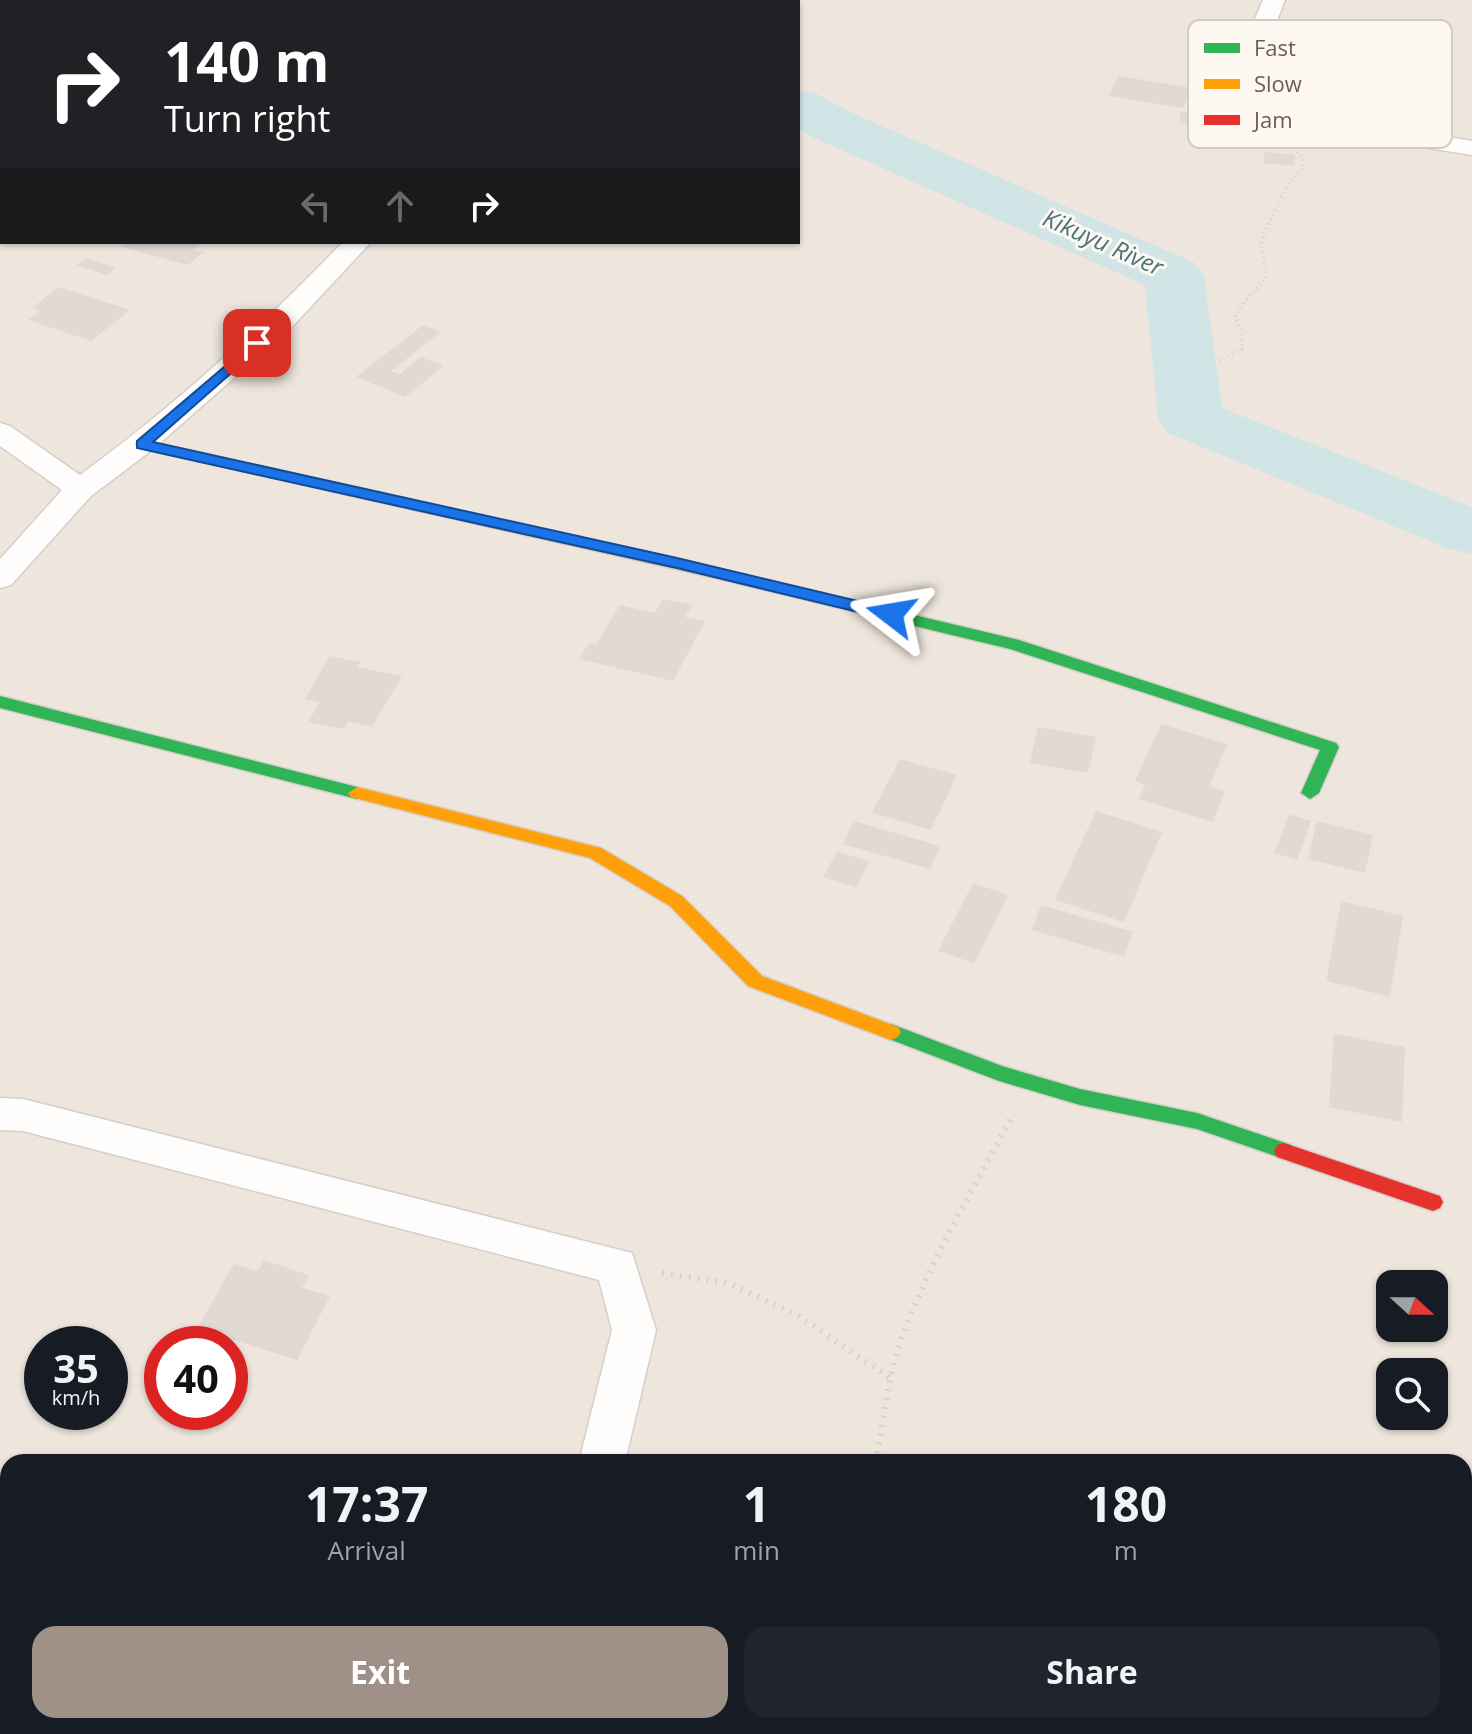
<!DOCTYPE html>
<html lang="en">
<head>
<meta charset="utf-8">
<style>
	body { margin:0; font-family:"Open Sans",sans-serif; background:#20242c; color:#f1f3f6; height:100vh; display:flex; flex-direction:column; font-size:30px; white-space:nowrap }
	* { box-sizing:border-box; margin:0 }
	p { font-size:26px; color:#9ea1a6 }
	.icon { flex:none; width:44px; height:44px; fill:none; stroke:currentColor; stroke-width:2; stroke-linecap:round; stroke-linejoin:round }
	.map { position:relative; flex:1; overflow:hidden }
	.drawer { position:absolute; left:0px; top:1454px; width:1472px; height:280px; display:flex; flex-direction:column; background:#171b24; border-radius:24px 24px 0 0; box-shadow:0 2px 6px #0004 }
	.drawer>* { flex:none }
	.hud { position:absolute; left:0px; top:0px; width:800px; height:244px; box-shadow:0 2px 6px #0004; background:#202124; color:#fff; overflow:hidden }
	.needle { width:52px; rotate:111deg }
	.tools { position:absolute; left:1376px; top:1270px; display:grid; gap:16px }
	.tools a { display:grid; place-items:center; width:72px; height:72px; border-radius:16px; background:#171b24; box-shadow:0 2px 6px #0004; font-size:40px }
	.speed { position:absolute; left:24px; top:1326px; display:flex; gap:16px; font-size:40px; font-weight:700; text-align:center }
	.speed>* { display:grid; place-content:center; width:104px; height:104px; border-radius:50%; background:#171b24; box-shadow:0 2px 6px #0004; line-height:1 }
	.speed small { font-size:20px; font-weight:400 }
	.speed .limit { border:12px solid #d22; background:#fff; color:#111 }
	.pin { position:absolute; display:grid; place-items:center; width:68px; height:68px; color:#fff; margin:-34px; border-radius:16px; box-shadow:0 4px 12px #0006 }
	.me { position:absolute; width:88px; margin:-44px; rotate:284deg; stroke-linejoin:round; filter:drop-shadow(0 0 6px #0008) }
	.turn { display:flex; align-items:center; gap:28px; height:168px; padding:0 32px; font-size:36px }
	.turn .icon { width:104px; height:104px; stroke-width:2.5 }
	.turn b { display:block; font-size:56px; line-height:68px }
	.lanes { display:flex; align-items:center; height:76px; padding:0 32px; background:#0003; justify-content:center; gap:40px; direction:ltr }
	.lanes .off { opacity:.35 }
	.eta { display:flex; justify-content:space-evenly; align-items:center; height:136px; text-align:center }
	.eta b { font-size:48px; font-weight:700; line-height:56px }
	.primary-button { display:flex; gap:16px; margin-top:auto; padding:16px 32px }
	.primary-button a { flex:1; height:92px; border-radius:24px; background:#a09188; color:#fff; font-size:32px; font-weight:700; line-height:92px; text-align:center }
	.primary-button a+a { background:#20242c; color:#f1f3f6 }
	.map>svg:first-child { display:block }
	.residential { fill:#eee6dd; fill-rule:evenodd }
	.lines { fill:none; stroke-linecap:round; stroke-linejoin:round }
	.river { fill:#d1e4e6; fill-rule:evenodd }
	.building { fill:#e0d9d4 }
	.street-casing { stroke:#d4cfc9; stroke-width:3 }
	.fast-casing { stroke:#d4cfc9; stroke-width:3 }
	.slow-casing { stroke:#d4cfc9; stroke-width:3 }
	.jam-casing { stroke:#d4cfc9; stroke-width:3 }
	.path-far1 { stroke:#d8d1cd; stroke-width:4; stroke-dasharray:1 4; stroke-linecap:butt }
	.path { stroke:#d8d1cd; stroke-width:6; stroke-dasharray:2 7; stroke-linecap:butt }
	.street { fill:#fefdfc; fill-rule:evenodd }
	.fast { fill:#30b455; fill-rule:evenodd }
	.slow { fill:#ff9f0a; fill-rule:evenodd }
	.jam { fill:#e5322d; fill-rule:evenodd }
	.route { fill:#1a73e8; stroke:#114b97; stroke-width:2 }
	.labels { text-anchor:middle; stroke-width:6; stroke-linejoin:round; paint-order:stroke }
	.far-water-label { font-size:24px; font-style:italic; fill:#4a747b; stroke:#fdf8f1 }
	.key { fill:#fdf8f1; stroke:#d3c9c1; stroke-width:2 }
	.key-label { font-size:22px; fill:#725c51 }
</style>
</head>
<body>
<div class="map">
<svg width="1472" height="1734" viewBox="0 0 1472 1734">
	<rect width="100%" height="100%" fill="#f6f3ee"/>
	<!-- residential -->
	<path class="residential" d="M 0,0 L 1472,0 L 1472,1734 L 0,1734 ZM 2,2 L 798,2 L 798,242 L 2,242 ZM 1390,1284 L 1434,1284 L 1434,1328 L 1390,1328 ZM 42,1344 L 110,1344 L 110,1412 L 42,1412 ZM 162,1344 L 230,1344 L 230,1412 L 162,1412 ZM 1390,1372 L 1434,1372 L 1434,1416 L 1390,1416 ZM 8,1462 L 1464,1462 L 1464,1726 L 8,1726 Z"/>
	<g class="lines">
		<!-- river -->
		<g class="river">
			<path d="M 502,0 L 553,0 L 553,1 L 503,2 Z"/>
			<path d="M 798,90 L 817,94 L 850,112 L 1195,263 L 1204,276 L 1222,408 L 1472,507 L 1472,554 L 1447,548 L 1168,433 L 1158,419 L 1145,285 L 810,136 L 798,129 Z"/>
		</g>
	</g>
	<!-- building -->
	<g class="building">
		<path d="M 1118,76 L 1192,88 L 1183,108 L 1109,96 Z"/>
		<path d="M 1179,112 L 1193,112 L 1195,123 L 1181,123 Z"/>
		<path d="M 1264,152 L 1295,155 L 1294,166 L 1263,163 Z"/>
		<path d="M 127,242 L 202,242 L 193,250 L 203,252 L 188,265 L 121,247 Z"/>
		<path d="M 86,258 L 116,268 L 107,275 L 76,265 Z"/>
		<path d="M 59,287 L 130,310 L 91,341 L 28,320 L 40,311 L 32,308 Z"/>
		<path d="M 423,325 L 441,332 L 391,371 L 400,374 L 421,357 L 444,366 L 405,397 L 356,377 Z"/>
		<path d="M 663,599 L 692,605 L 685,617 L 705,621 L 673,681 L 579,659 L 589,643 L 597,644 L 620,605 L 655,613 Z"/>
		<path d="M 330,656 L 361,662 L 356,667 L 402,676 L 372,727 L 348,721 L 344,729 L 308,722 L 320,702 L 305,699 Z"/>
		<path d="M 1161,724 L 1227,744 L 1210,786 L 1225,791 L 1213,822 L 1139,799 L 1145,785 L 1135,781 Z"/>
		<path d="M 1038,727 L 1096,737 L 1088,773 L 1030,763 Z"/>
		<path d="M 900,759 L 957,775 L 931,830 L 872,813 Z"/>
		<path d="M 1096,811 L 1162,832 L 1124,922 L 1055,900 Z"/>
		<path d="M 1289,814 L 1311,821 L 1297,860 L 1274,853 Z"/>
		<path d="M 854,821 L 940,846 L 930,869 L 843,844 Z"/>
		<path d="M 1317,821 L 1373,835 L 1365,873 L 1308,859 Z"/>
		<path d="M 837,851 L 870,862 L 856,887 L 823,877 Z"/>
		<path d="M 973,883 L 1008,895 L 974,963 L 938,951 Z"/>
		<path d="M 1341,901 L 1403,916 L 1390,997 L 1326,981 Z"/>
		<path d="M 1041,905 L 1133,932 L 1124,957 L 1032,930 Z"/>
		<path d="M 1334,1034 L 1405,1047 L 1402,1122 L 1329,1107 Z"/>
		<path d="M 264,1260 L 309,1275 L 302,1288 L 330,1296 L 297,1360 L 197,1328 L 234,1264 L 258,1271 Z"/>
		<path d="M 1120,1726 L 1263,1726 L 1263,1734 L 1119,1734 Z"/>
	</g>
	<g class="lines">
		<!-- street casing -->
		<g class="street-casing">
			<g id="street">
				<path d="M 306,0 L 329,0 L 330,2 L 307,2 Z"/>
				<path d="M 578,0 L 601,0 L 577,2 Z"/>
				<path d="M 1263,0 L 1285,0 L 1262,59 L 1258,95 L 1286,111 L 1472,141 L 1472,155 L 1285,125 C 1265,120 1247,113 1234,97 L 1238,59 Z"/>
				<path d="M 2,217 L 2,233 L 0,234 L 0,218 Z"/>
				<path d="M 343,242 L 371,242 L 290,329 L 152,450 L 91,496 L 11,585 L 0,588 L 0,559 L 62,490 L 0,446 L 0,423 L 10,426 L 80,475 C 175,406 262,326 343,242 Z"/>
				<path d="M 0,1098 L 23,1099 L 632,1253 L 656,1330 L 625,1462 L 579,1462 L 612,1330 L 599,1280 L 23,1131 L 0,1130 Z"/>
				<path d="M 0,1579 L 8,1582 L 8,1628 L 0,1625 Z"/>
				<path d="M 386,1726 L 460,1726 L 463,1734 L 390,1734 Z"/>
				<path d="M 549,1726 L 599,1726 L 598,1734 L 548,1734 Z"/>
			</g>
		</g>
		<!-- fast casing -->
		<g class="fast-casing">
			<g id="fast">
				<path d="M 742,574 L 1019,640 L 1336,743 L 1339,747 L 1319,793 L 1310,799 L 1301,793 L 1320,750 L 1010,649 L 736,583 L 734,579 Z"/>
				<path d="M 0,696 L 357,787 L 366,793 L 357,799 L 0,708 Z"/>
				<path d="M 891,1024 L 1002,1066 L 1080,1089 L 1197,1113 L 1291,1145 L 1294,1151 L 1291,1157 L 1284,1159 L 1197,1129 L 1080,1105 L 999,1081 L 884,1037 L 881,1032 L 884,1027 Z"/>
			</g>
		</g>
		<!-- slow casing -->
		<g class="slow-casing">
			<g id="slow">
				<path d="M 142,440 L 742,574 L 750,579 L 742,584 L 137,447 L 135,444 Z"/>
				<path d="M 357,787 L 601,848 L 682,896 L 762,976 L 898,1027 L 901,1032 L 898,1037 L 891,1040 L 748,986 L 670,906 L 590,858 L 351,797 L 348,793 Z"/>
			</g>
		</g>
		<!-- jam casing -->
		<g class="jam-casing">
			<path id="jam" d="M 1284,1143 L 1440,1196 L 1443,1202 L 1440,1208 L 1433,1211 L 1277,1157 L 1274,1151 L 1277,1145 Z"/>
		</g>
		<!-- path-far1 -->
		<path class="path-far1" d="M 1219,361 L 1242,349 L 1242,335 L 1235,317 L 1244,302 L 1266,279 L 1261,242 L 1264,233 L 1290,180 L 1303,169 L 1303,157 L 1296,150"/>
		<!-- path -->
		<g class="path">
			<path d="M 662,1273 L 728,1283 L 797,1315 L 890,1378"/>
			<path d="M 875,1462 C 884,1422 887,1382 900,1343 C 928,1264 972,1192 1011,1118"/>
			<path d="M 624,1734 L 634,1726"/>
		</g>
		<!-- street -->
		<use href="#street" class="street"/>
		<!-- fast -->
		<use href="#fast" class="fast"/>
		<!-- slow -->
		<use href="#slow" class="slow"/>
		<!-- jam -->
		<use href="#jam" class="jam"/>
	</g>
	<!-- route -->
	<path class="route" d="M 257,339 L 264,343 L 262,346 L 153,442 L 677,558 L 891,609 L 899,614 L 891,620 L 677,568 L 137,448 L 137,441 Z"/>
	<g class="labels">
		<!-- far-water labels -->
		<g class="far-water-label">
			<text transform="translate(1103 243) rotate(24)" y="8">Kikuyu River</text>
		</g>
	</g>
	<!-- legend -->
	<rect x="1188" y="20" width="264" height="128" rx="12" class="key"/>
	<rect x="1204" y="43" width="36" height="10" fill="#30b455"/>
	<rect x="1204" y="79" width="36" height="10" fill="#ff9f0a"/>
	<rect x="1204" y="115" width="36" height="10" fill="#e5322d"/>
	<g class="key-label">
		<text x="1254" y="56">Fast</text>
		<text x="1254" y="92">Slow</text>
		<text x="1254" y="128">Jam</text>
	</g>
</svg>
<div class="tools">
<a><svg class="needle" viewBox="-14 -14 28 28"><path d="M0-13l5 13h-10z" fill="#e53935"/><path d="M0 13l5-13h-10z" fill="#9ea1a6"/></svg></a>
<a><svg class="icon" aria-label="search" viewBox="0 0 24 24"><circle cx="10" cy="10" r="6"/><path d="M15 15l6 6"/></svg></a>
</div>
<div class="speed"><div>35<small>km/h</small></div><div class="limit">40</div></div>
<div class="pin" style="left:257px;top:343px;background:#d93025"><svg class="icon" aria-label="arrive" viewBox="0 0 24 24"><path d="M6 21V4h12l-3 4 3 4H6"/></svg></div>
<svg class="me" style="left:891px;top:614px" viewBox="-20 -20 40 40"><path d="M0-17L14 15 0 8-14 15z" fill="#1a73e8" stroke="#fff" stroke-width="4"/></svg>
<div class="hud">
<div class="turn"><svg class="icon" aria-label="right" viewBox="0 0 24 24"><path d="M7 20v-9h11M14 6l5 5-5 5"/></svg><div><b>140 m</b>Turn right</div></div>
<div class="lanes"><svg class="icon off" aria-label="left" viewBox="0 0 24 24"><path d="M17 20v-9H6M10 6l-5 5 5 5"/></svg><svg class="icon off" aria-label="ahead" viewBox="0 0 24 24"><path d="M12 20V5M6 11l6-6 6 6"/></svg><svg class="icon" aria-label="right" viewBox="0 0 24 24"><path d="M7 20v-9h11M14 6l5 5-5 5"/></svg></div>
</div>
<section class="drawer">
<div class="eta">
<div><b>17:37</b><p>Arrival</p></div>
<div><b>1</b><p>min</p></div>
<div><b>180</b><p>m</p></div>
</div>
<div class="primary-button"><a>Exit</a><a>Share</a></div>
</section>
</div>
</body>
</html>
